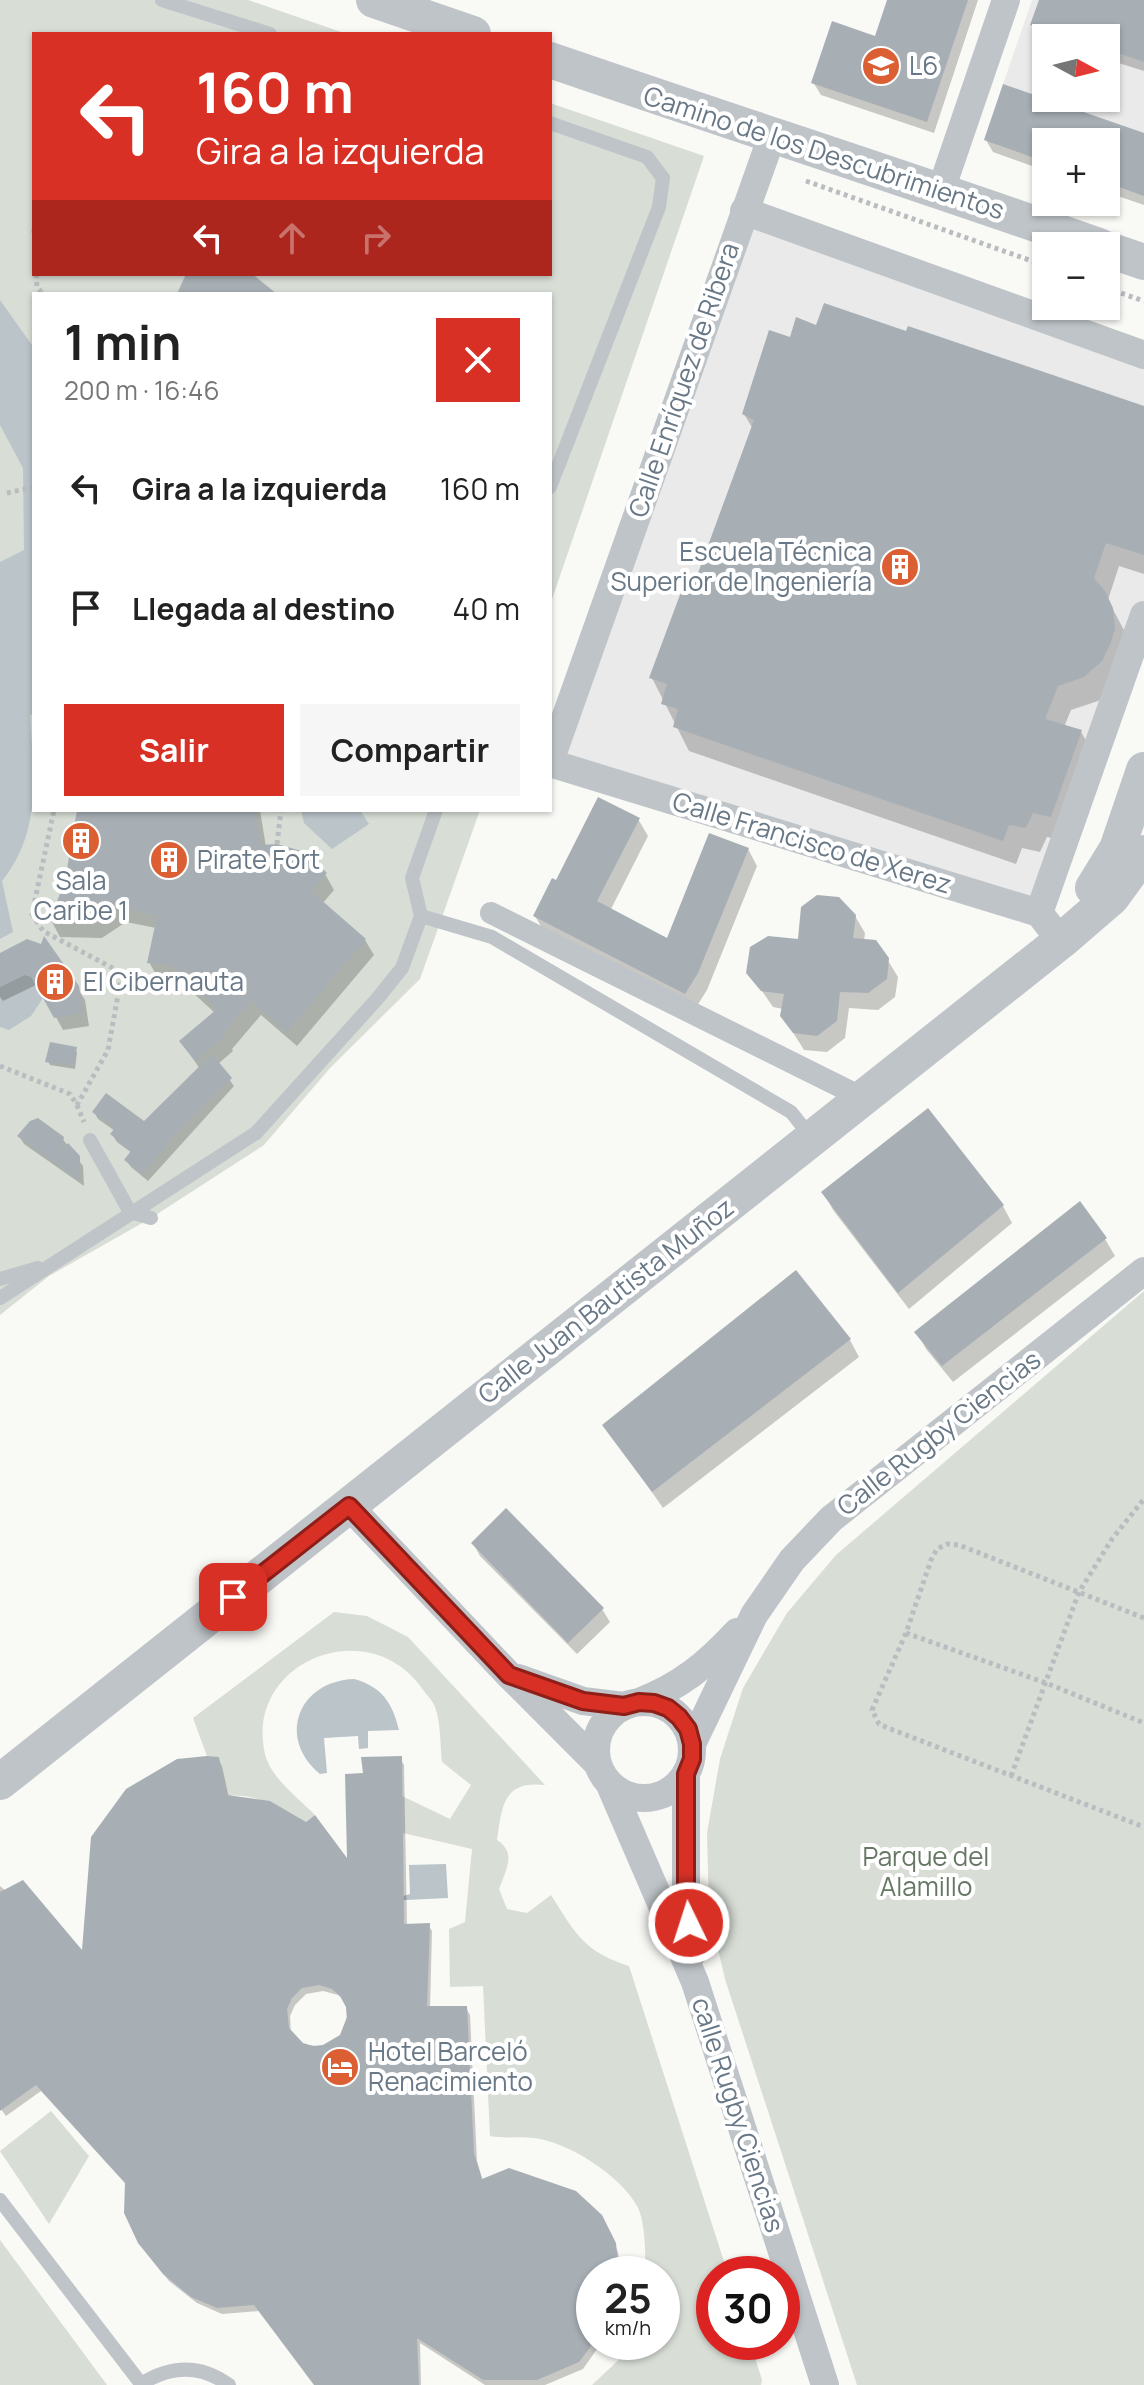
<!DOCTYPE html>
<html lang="es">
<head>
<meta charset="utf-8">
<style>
	body { margin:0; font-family:Manrope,sans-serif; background:#f6f6f6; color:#222; height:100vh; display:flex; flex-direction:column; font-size:30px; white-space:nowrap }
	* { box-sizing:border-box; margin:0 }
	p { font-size:26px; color:#767676 }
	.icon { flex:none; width:44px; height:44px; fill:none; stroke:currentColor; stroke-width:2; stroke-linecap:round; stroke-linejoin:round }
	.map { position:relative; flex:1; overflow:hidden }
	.side { position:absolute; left:32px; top:292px; width:520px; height:520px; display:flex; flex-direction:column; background:#fff; border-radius:0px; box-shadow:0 2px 6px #0004 }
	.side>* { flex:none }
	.hud { position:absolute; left:32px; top:32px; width:520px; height:244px; border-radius:0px; box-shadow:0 2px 6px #0004; background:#d93025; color:#fff; overflow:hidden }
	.needle { width:52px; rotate:97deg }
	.fabs { position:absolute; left:1032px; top:24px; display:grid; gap:16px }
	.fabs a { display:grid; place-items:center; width:88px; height:88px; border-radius:0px; background:#fff; box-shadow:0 2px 6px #0004; font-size:40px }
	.speed { position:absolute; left:576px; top:2256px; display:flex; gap:16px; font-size:40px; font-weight:700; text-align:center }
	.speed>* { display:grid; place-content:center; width:104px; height:104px; border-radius:50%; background:#fff; box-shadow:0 2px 6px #0004; line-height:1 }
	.speed small { font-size:20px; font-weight:400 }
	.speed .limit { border:12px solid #d22; background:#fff; color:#111 }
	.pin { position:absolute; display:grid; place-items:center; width:68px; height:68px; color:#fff; margin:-34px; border-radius:16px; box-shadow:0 4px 12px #0006 }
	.me { position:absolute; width:88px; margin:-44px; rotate:356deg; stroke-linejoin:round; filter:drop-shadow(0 0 6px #0008) }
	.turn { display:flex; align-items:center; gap:28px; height:168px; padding:0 32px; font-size:36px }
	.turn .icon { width:104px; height:104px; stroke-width:2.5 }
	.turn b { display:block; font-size:56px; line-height:68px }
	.lanes { display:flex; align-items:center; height:76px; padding:0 32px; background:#0003; justify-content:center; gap:40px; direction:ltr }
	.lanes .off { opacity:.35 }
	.round { display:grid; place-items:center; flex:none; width:84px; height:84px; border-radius:0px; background:#f6f6f6 }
	.overview { display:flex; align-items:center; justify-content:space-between; height:136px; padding:0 32px }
	h1 { font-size:48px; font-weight:700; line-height:60px }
	.primary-button { display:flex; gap:16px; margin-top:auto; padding:16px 32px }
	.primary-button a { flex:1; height:92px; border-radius:0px; background:#d93025; color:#fff; font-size:32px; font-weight:700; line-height:92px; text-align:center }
	.primary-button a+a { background:#f6f6f6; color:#222 }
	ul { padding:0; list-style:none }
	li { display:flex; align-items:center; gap:24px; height:120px; padding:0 32px }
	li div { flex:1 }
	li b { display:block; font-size:30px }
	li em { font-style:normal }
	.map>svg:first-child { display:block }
	.built { fill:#e9eae9; fill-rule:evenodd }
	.green { fill:#d8ddd6 }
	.water { fill:#bac4c9 }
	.shadow { fill:#0003; fill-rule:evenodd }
	.building { fill:#a7afb5; fill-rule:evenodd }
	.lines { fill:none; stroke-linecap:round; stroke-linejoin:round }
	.path { stroke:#babdc0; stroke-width:5; stroke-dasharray:4 4; stroke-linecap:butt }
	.service { stroke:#bfc4c8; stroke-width:14 }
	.pedestrian { stroke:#bfc4c8; stroke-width:22 }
	.minor { stroke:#bfc4c8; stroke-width:28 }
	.tertiary { stroke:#bfc4c8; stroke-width:36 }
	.route-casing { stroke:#8d1f18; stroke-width:20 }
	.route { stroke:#d93025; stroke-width:14 }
	.labels { text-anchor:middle; stroke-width:8; stroke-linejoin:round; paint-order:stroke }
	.poi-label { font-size:26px; fill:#697886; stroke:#fff; text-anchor:start }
	.street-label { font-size:26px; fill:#697886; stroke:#fff }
	.park-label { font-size:26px; fill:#667864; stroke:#fff }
</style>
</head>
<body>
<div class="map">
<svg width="1144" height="2385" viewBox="0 0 1144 2385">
	<rect width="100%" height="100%" fill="#f9f9f6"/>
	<!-- built -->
	<g class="built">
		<path d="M 1032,0 L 1144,0 L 1144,196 L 1106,182 L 1106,142 L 1046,142 L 1046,162 L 984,140 ZM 1046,38 L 1106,38 L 1106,98 L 1046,98 Z"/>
		<path d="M 744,211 L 1144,355 L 1144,615 L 1042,905 L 550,761 Z"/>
	</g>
	<!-- green -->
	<g class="green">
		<path d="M 0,0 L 248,0 L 347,34 L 34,34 L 34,274 L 550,274 L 550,103 L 704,156 L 550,605 L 550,294 L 34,294 L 34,810 L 480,810 L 420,979 L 331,1067 L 264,1145 L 151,1218 L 49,1276 L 0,1315 Z"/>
		<path d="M 1144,1291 L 1144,2385 L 857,2385 L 725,1979 L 709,1911 L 707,1833 L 720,1759 L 743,1688 L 787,1613 L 836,1555 Z"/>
		<path d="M 334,1612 L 367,1616 L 408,1637 L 545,1785 C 503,1780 502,1806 497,1840 C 517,1853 506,1870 499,1889 L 507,1909 L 527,1913 L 551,1895 C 576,1934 583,1951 629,1966 L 728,2274 L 714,2274 L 714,2342 L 750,2342 L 762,2380 L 761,2385 L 592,2385 L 627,2352 L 632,2342 L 662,2342 L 662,2274 L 646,2274 C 645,2255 646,2222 637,2206 C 620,2175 568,2142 534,2138 C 519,2136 505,2139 490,2136 L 483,1986 L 450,1987 L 449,1929 L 465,1922 L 472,1849 L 403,1833 L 402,1796 L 450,1819 L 471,1785 L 442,1762 C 440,1745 441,1723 435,1707 C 433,1701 425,1693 421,1687 C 366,1612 244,1663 265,1754 C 271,1778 298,1798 315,1815 L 304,1824 C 279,1808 258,1793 227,1796 L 219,1758 L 207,1756 L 193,1718 Z"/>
		<path d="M 51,2111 L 89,2156 L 49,2224 L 0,2151 Z"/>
		<path d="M 0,2240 L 107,2385 L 0,2385 Z"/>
	</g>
	<!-- water -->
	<g class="water">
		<path d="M 0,300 L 34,348 L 34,714 L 30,715 C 33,776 43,829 2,881 L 13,932 L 0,939 L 0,562 L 24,550 L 23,468 L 0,425 Z"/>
		<path d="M 301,810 L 360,810 L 369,824 L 332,849 L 304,823 Z"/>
		<path d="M 24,975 L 31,977 L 43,998 L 31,1016 L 9,1030 L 0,1027 L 0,987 Z"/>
		<path d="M 354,1679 C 382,1687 392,1702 399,1730 L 368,1731 L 368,1748 L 359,1749 L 358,1736 L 324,1738 L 327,1773 L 320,1774 C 276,1737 299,1681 354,1679 Z"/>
		<path d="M 446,1864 L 448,1898 L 386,1901 L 410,1894 L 409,1865 Z"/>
	</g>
	<!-- shadow -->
	<g class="shadow">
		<path d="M 889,0 L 978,0 L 934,133 L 821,95 L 813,82 L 876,38 Z"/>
		<path d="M 1041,0 L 1144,0 L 1144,71 L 1106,59 L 1106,38 L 1046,40 L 1040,38 L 1032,25 Z"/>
		<path d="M 1144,135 L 1144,205 L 1106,192 L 1106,142 L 1046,142 L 1046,171 L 993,152 L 986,140 Z"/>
		<path d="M 817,327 L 1144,408 L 1144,574 L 1119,566 L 1108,600 L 1126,634 L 1115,686 L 1098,701 L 1071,710 L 1064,727 L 1081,732 L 1095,756 L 1065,840 L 1047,837 L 1040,852 L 1022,848 L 1016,864 L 689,751 L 652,678 L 693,595 L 753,429 L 744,414 L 791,339 Z"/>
		<path d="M 79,810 L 260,810 L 266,847 L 325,874 L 334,890 L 322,904 L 365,940 L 374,955 L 297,1046 L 261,1015 L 232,1049 L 233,1051 L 218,1064 L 234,1086 L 148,1181 L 131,1167 L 126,1160 L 132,1153 L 117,1142 L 112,1134 L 115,1131 L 98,1119 L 94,1112 L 145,1124 L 200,1069 L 181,1041 L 215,1013 L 179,980 L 158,978 L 149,962 L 156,928 L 126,922 L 102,938 L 60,937 L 52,922 L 67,881 Z"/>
		<path d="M 638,819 L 648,836 L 610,911 L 668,941 L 748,849 L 757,866 L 707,990 L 695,1009 L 545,933 L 535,916 Z"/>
		<path d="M 855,916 L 865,933 L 864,941 L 887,959 L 898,977 L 895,997 L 878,1010 L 849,1008 L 845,1038 L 827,1052 L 804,1050 L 782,1015 L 783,1009 L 773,1007 L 749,972 L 800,942 Z"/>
		<path d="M 0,955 L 77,987 L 85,1000 L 89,1026 L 63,1030 L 38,984 L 3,1001 L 0,997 Z"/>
		<path d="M 75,1049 L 77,1053 L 75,1069 L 50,1065 L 48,1061 Z"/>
		<path d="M 928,1110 L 1003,1206 L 1012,1223 L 909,1309 L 833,1210 L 824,1193 Z"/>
		<path d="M 19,1136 L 62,1138 L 83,1166 L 84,1186 L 24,1144 Z"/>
		<path d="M 1105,1239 L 1115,1256 L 953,1382 L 926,1349 L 917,1332 Z"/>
		<path d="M 850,1340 L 859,1357 L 663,1508 L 605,1425 Z"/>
		<path d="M 473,1543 L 602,1609 L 610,1622 L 577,1654 L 480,1556 Z"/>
		<path d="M 400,1758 L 404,1765 L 407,1926 L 428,1925 L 432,1931 L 430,2008 L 466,2008 L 470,2015 L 477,2161 L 483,2181 L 605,2224 L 618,2252 L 621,2274 L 594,2274 L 594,2342 L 602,2342 L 583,2369 L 545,2385 L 485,2385 L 420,2343 L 421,2385 L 315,2385 L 259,2311 L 222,2314 L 197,2303 L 169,2281 L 145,2250 L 127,2185 L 41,2091 L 6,2116 L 0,2108 L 0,1886 L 84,1955 L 218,1759 L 222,1766 L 229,1798 L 349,1864 L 365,1775 ZM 323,1991 L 338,1995 L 346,2002 L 347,2027 L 341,2037 L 323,2047 L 302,2044 L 291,2033 L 290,2016 L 295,2005 L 306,1994 Z"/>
	</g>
	<!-- building -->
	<g class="building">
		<path d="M 887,0 L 968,0 L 927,122 L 811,83 L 832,21 L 875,36 Z"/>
		<path d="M 1039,0 L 1144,0 L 1144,62 L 1112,51 L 1117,38 L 1066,38 L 1030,25 Z"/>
		<path d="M 1003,84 L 1144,133 L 1144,196 L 1106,182 L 1106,142 L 1046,142 L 1046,162 L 984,140 Z"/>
		<path d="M 186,274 L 252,274 L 277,294 L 177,294 Z"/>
		<path d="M 824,303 L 906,331 L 908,326 L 1144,406 L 1144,555 L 1106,543 L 1094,578 L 1105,591 L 1113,608 L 1115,628 L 1111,642 L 1102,661 L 1084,677 L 1058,686 L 1045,719 L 1082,730 L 1051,817 L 1033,813 L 1026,828 L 1009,825 L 1003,841 L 673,727 L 678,709 L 661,704 L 667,684 L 649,678 L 681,592 L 691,592 L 754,420 L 742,414 L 769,330 L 790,337 L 796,317 L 816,325 Z"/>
		<path d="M 598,797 L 640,818 L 597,901 L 667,938 L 709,833 L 749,848 L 698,973 L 685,994 L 533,916 L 552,878 L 556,880 Z"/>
		<path d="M 77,810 L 255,810 L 260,845 L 277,844 L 305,852 L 327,873 L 311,891 L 366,939 L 287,1032 L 251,1001 L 224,1032 L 226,1035 L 195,1061 L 179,1041 L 217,1009 L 169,965 L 147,963 L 157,916 L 117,907 L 93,923 L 49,922 L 65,881 Z"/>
		<path d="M 817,895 L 839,897 L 856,915 L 853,938 L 876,940 L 889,958 L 887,979 L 868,993 L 840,992 L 837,1021 L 817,1036 L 793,1033 L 780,1016 L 784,994 L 761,991 L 746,973 L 750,947 L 768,936 L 798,939 L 801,907 Z"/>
		<path d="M 44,936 L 79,986 L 83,1013 L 54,1018 L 29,973 L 0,987 L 0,953 L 27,939 L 41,944 Z"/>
		<path d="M 50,1042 L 77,1047 L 74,1066 L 45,1062 Z"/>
		<path d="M 212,1054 L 232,1078 L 170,1140 L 143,1174 L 124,1160 L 131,1151 L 110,1134 L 115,1128 L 92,1112 L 106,1093 L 144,1121 Z"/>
		<path d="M 928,1108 L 1004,1205 L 898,1293 L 821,1192 Z"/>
		<path d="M 38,1118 L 64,1137 L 61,1152 L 68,1143 L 80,1156 L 80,1181 L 17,1136 L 30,1121 Z"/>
		<path d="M 1080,1201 L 1107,1238 L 942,1366 L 914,1332 Z"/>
		<path d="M 796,1270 L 851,1339 L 652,1492 L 602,1425 Z"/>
		<path d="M 506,1508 L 604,1608 L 568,1643 L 471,1543 Z"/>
		<path d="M 207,1756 L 219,1757 L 227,1795 L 270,1801 L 306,1822 L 315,1815 L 347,1858 L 345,1774 L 363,1773 L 361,1757 L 402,1756 L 404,1924 L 430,1923 L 427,2006 L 467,2006 L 474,2153 L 482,2179 L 509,2168 L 576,2191 L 602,2215 L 616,2243 L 619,2274 L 594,2274 L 594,2342 L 579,2362 L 537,2380 L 483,2380 L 417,2338 L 419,2385 L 314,2385 L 254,2305 L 217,2308 L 191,2297 L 163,2274 L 138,2243 L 124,2213 L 125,2183 L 36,2085 L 0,2111 L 0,1892 L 23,1880 L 82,1950 L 91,1837 L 126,1789 L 177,1759 ZM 319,1985 L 332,1989 L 340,1996 L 346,2007 L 347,2017 L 340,2035 L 323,2045 L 313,2046 L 303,2043 L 289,2028 L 287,2009 L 292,1998 L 302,1988 Z"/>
	</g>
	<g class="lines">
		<!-- path -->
		<g class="path">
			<path d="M 806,181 L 1046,266"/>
			<path d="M 34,229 L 34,234"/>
			<path d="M 36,274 L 37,287 L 43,294"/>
			<path d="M 1106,288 L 1144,301"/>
			<path d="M 7,493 L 34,487"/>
			<path d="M 277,844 L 281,810"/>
			<path d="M 0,1066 L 70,1094 L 77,1105 L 108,1050 L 122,973 L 43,931 L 32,914 L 54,810"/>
			<path d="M 77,1105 L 84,1122"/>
			<path d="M 1144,1618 L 959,1545 L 947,1544 L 937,1549 L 931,1560 L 906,1633 L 872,1710 L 879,1724 L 888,1728 L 1144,1827"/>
			<path d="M 906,1633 L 1046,1683 L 1144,1723"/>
			<path d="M 1011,1776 L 1079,1592 L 1112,1539 L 1144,1499"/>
		</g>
		<!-- service -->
		<g class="service">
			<path d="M 162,0 L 270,34"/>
			<path d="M 550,123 L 647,157 L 663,178 L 659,207 L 550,487"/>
			<path d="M 421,916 L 492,937 L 791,1112 L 811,1137"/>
			<path d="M 90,1140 L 130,1212 L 151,1218"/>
			<path d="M 0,1279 L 38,1268"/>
			<path d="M 0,1298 L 256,1133 L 377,999 L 402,968 L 421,916 L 412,878 L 436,810"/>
			<path d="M 0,2200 L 142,2385"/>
			<path d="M 141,2384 C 171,2365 200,2364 229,2385"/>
		</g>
		<!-- pedestrian -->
		<path class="pedestrian" d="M 491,913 L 863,1098"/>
		<!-- minor -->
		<g class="minor">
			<path d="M 941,190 L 1006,0"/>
			<path d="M 744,211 L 1144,355"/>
			<path d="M 550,761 L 772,136"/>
			<path d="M 550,763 L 1039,913 L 1061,941"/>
			<path d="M 1039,913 L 1144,615"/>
			<path d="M 349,1506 L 509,1675 L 597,1763"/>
			<path d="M 518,1678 L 583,1701 L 624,1706"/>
			<circle cx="644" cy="1750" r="48"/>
			<path d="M 639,1702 C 681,1686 706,1665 737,1632"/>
			<path d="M 692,1744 L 754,1615 L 792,1560 L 831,1519 L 1144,1271"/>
			<path d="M 686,1774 L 686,1893 L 692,1954"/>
			<path d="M 610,1785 L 695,1982 L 825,2385"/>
		</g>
		<!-- tertiary -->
		<g class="tertiary">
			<path d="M 374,0 L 473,34"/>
			<path d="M 550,60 C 733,123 917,182 1099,246"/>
			<path d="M 1106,249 L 1144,262"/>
			<path d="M 1093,888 L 1117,849 L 1144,770"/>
			<path d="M 0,1782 L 1061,941 L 1112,897 L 1144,853"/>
		</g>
	</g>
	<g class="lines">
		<!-- route casing -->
		<g class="route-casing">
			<path id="route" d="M 233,1597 L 349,1506 L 509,1675 L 583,1701 L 624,1706 L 639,1702 L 654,1703 L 668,1708 L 679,1717 L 688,1729 L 692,1744 L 692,1759 L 686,1774 L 686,1893 L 689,1923"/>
		</g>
		<!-- route -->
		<use href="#route" class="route"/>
	</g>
	<!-- icons -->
	<defs>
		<g id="university-disc" transform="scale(2)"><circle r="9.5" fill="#dc5f33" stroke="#fff"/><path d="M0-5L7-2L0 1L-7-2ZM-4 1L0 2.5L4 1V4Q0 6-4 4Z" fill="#fff"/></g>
		<g id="building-disc" transform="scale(2)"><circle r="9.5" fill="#dc5f33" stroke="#fff"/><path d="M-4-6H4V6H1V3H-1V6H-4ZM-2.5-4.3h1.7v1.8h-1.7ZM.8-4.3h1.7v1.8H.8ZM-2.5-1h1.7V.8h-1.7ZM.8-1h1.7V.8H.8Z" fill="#fff"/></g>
		<g id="hotel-disc" transform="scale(2)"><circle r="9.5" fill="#dc5f33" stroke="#fff"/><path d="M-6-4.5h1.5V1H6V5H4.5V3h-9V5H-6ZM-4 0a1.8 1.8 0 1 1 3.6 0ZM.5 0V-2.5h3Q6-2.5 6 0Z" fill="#fff"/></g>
	</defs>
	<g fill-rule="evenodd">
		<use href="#university-disc" x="881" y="66"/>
		<use href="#building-disc" x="900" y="567"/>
		<use href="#building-disc" x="81" y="841"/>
		<use href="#building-disc" x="169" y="860"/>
		<use href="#building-disc" x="55" y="982"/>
		<use href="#hotel-disc" x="340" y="2067"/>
	</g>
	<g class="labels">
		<!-- poi labels -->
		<g class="poi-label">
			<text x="909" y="75">L6</text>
			<text x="872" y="561" text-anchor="end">Escuela Técnica<tspan x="872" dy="30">Superior de Ingeniería</tspan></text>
			<text x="197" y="869">Pirate Fort</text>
			<text x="81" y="890" text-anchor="middle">Sala<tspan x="81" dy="30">Caribe 1</tspan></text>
			<text x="83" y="991">El Cibernauta</text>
			<text x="368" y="2061">Hotel Barceló<tspan x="368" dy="30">Renacimiento</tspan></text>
		</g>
		<!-- street labels -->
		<g class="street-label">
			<text transform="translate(824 153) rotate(18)" y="9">Camino de los Descubrimientos</text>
			<text transform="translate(684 380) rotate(-71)" y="9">Calle Enríquez de Ribera</text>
			<text transform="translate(812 843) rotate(17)" y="9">Calle Francisco de Xerez</text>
			<text transform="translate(606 1301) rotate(-38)" y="9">Calle Juan Bautista Muñoz</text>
			<text transform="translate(939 1433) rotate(-38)" y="9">Calle Rugby Ciencias</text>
			<text transform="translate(738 2115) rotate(72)" y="9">calle Rugby Ciencias</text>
		</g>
		<!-- park labels -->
		<g class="park-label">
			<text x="926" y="1866">Parque del<tspan x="926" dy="30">Alamillo</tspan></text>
		</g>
	</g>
</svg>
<div class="fabs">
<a><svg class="needle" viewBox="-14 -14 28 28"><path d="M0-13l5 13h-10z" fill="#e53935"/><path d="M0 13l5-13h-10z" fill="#767676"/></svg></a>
<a>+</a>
<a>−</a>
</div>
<div class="speed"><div>25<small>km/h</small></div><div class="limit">30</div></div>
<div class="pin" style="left:233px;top:1597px;background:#d93025"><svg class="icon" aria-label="arrive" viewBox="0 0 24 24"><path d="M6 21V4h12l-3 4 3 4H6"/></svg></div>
<svg class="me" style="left:689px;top:1923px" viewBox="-20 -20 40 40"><circle r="17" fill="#d93025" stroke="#fff" stroke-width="3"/><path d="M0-11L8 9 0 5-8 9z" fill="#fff"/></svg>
<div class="hud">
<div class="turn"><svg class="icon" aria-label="left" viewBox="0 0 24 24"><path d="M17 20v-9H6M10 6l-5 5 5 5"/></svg><div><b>160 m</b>Gira a la izquierda</div></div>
<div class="lanes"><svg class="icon" aria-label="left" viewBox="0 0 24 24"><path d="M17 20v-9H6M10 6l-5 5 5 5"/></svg><svg class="icon off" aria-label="ahead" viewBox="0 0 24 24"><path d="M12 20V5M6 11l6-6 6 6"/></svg><svg class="icon off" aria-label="right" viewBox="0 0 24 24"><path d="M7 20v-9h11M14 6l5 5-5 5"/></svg></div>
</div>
<section class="side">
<div class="overview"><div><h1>1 min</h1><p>200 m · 16:46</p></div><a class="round" style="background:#d93025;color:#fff"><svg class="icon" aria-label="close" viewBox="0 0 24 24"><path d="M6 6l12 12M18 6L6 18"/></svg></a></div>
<ul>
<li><svg class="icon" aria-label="left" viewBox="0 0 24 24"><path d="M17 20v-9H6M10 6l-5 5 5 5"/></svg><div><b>Gira a la izquierda</b></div><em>160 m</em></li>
<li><svg class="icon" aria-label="arrive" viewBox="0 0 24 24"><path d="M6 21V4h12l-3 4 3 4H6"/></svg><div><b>Llegada al destino</b></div><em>40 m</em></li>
</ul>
<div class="primary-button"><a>Salir</a><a>Compartir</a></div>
</section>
</div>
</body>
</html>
